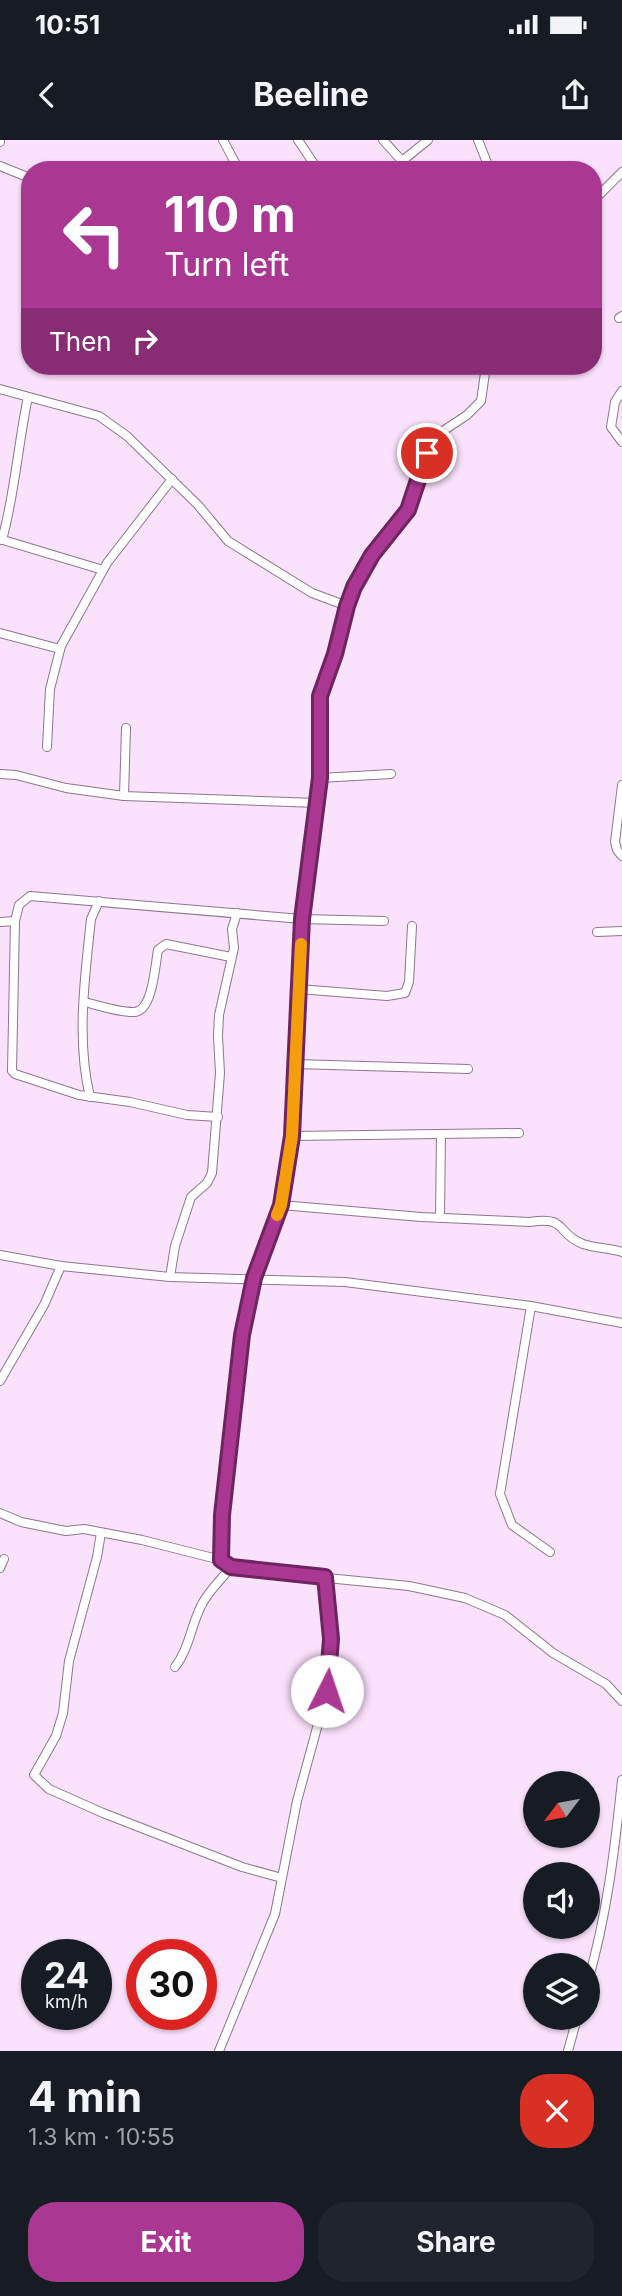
<!DOCTYPE html>
<html lang="en">
<head>
<meta charset="utf-8">
<style>
	body { margin:0; font-family:Inter,sans-serif; background:#20242c; color:#f1f3f6; height:100vh; display:flex; flex-direction:column; font-size:26px; white-space:nowrap }
	* { box-sizing:border-box; margin:0 }
	p { font-size:23px; color:#9ea1a6 }
	.icon { flex:none; width:38px; height:38px; fill:none; stroke:currentColor; stroke-width:2; stroke-linecap:round; stroke-linejoin:round }
	.map { position:relative; height:1911px; overflow:hidden }
	.details { display:flex; flex-direction:column; background:#171b24; flex:1 }
	.details>* { flex:none }
	.banner { position:absolute; left:21px; top:21px; width:581px; height:214px; border-radius:28px; box-shadow:0 2px 5px #0004; background:#aa3792; color:#fff; overflow:hidden }
	.needle { width:46px; rotate:238deg }
	.fabs { position:absolute; left:523px; top:1631px; display:grid; gap:14px }
	.fabs a { display:grid; place-items:center; width:77px; height:77px; border-radius:50%; background:#171b24; box-shadow:0 2px 5px #0004; font-size:35px }
	.speed { position:absolute; left:21px; top:1799px; display:flex; gap:14px; font-size:35px; font-weight:700; text-align:center }
	.speed>* { display:grid; place-content:center; width:91px; height:91px; border-radius:50%; background:#171b24; box-shadow:0 2px 5px #0004; line-height:1 }
	.speed small { font-size:18px; font-weight:400 }
	.speed .limit { border:10px solid #d22; background:#fff; color:#111 }
	.pin { position:absolute; display:grid; place-items:center; width:60px; height:60px; color:#fff; margin:-30px; border:4px solid #fff; border-radius:50%; box-shadow:0 2px 7px #0007 }
	.me { position:absolute; width:77px; margin:-38px; rotate:4deg; stroke-linejoin:round; filter:drop-shadow(0 0 5px #0008) }
	.turn { display:flex; align-items:center; gap:24px; height:147px; padding:0 28px; font-size:32px }
	.turn .icon { width:91px; height:91px; stroke-width:2.5 }
	.turn b { display:block; font-size:49px; line-height:60px }
	.then { display:flex; align-items:center; height:66px; padding:0 28px; background:#0003; gap:14px; font-size:26px }
	.round { display:grid; place-items:center; flex:none; width:74px; height:74px; border-radius:28px; background:#20242c }
	.overview { display:flex; align-items:center; justify-content:space-between; height:119px; padding:0 28px }
	h1 { font-size:42px; font-weight:700; line-height:52px }
	.button { display:flex; gap:14px; margin-top:auto; padding:14px 28px }
	.button a { flex:1; height:80px; border-radius:28px; background:#aa3792; color:#fff; font-size:28px; font-weight:700; line-height:80px; text-align:center }
	.button a+a { background:#20242c; color:#f1f3f6 }
	.status { display:flex; justify-content:space-between; align-items:center; height:49px; padding:0 35px; background:#171b24; direction:ltr }
	.status svg { height:19px; fill:currentColor }
	header { display:flex; justify-content:space-between; align-items:center; height:91px; padding:0 28px; background:#171b24; font-size:32px; font-weight:700 }
	.map>svg:first-child { display:block }
	.lines { fill:none; stroke-linecap:round; stroke-linejoin:round }
	.street-casing { stroke:#8c768e; stroke-width:10 }
	.street { stroke:#fff; stroke-width:8 }
	.route-casing { stroke:#6e245f; stroke-width:18 }
	.route { stroke:#aa3792; stroke-width:12 }
	.slow { stroke:#f59e0b; stroke-width:12 }
</style>
</head>
<body>
<div class="status"><b>10:51</b><svg viewBox="0 0 49 12"><path d="M0 12V9h3v3zM5 12V6h3v6zM10 12V3h3v9zM15 12V0h3v12zM26 1h20v11H26zM47 4h2v5h-2z"/></svg></div>
<header><svg class="icon" aria-label="back" viewBox="0 0 24 24"><path d="M15 5l-7 7 7 7"/></svg>Beeline<svg class="icon" aria-label="share" viewBox="0 0 24 24"><path d="M12 15V3M7 8l5-5 5 5M5 13v7h14v-7"/></svg></header>
<div class="map">
<svg width="622" height="1911" viewBox="0 0 622 1911">
	<rect width="100%" height="100%" fill="#fae1fc"/>
	<g class="lines">
		<!-- street casing -->
		<g class="street-casing">
			<g id="street">
				<path d="M 223,0 L 239,30"/>
				<path d="M 298,0 L 318,30"/>
				<path d="M 383,0 L 402,21 L 428,0"/>
				<path d="M 478,0 L 490,30"/>
				<path d="M 0,2 L 0,0"/>
				<path d="M 0,26 L 30,38"/>
				<path d="M 593,61 L 622,32"/>
				<path d="M 619,178 L 622,176"/>
				<path d="M 486,226 L 481,261 L 467,275 L 440,293 L 432,302 L 408,371 L 372,415 L 359,438 L 347,466 L 336,514 L 320,556 L 320,638 L 302,779 L 292,996 L 281,1065 L 254,1138 L 242,1195 L 222,1375 L 221,1420 L 231,1427 L 245,1430 L 409,1446 L 465,1458 L 505,1475 L 553,1513 L 606,1544 L 622,1561"/>
				<path d="M 0,249 L 99,276 L 127,296 L 198,365 L 228,401 L 312,453 L 347,466"/>
				<path d="M 622,251 L 615,262 L 611,287 L 622,302"/>
				<path d="M 0,399 L 103,430"/>
				<path d="M 2,400 C 15,353 18,304 28,257"/>
				<path d="M 0,493 L 60,509"/>
				<path d="M 47,607 L 50,549 L 61,506 L 107,423 L 172,339"/>
				<path d="M 0,634 L 16,635 L 66,648 L 124,656 L 317,663"/>
				<path d="M 320,638 L 391,634"/>
				<path d="M 622,645 L 615,702 L 617,710 L 622,716"/>
				<path d="M 124,656 L 126,588"/>
				<path d="M 0,782 L 15,781"/>
				<path d="M 597,792 L 622,791"/>
				<path d="M 299,849 L 387,856 L 405,853 L 409,842 L 412,786"/>
				<path d="M 85,862 C 100,866 118,872 133,872 C 153,873 155,825 158,810 L 166,804 L 231,817"/>
				<path d="M 295,924 L 468,929"/>
				<path d="M 90,957 C 76,899 85,837 91,779 L 99,761"/>
				<path d="M 218,977 L 187,975 L 130,962 L 79,955 L 15,934 L 12,931 L 15,781 L 19,765 L 30,756 L 302,779 L 384,781"/>
				<path d="M 292,996 L 519,993"/>
				<path d="M 281,1065 L 421,1077 L 530,1082 C 568,1076 555,1093 583,1104 C 595,1108 609,1108 622,1112"/>
				<path d="M 440,1078 L 441,994"/>
				<path d="M 0,1115 L 61,1126 L 170,1137 L 345,1142 L 531,1166 L 622,1183"/>
				<path d="M 170,1137 L 175,1106 L 191,1057 L 207,1043 L 212,1033 L 220,933 L 218,896 L 219,875 L 234,808 L 232,789 L 237,773"/>
				<path d="M 531,1166 L 500,1354 L 512,1385 L 550,1412"/>
				<path d="M 0,1241 L 44,1165 L 61,1126"/>
				<path d="M 0,1373 L 21,1382 L 66,1391 L 84,1389 L 142,1400 L 221,1420"/>
				<path d="M 101,1393 L 97,1417 L 69,1521 L 63,1573 L 56,1596 L 34,1635 L 49,1649 L 103,1673 L 242,1727 L 282,1738"/>
				<path d="M 0,1428 L 4,1419"/>
				<path d="M 175,1527 C 189,1509 191,1486 201,1466 C 208,1451 221,1440 231,1427"/>
				<path d="M 588,1841 C 607,1775 615,1708 622,1640"/>
				<path d="M 219,1911 L 275,1774 L 297,1661 L 327,1551 L 331,1499 L 325,1437"/>
				<path d="M 568,1911 L 577,1878"/>
			</g>
		</g>
		<!-- street -->
		<use href="#street" class="street"/>
	</g>
	<g class="lines">
		<!-- route casing -->
		<g class="route-casing">
			<path id="route" d="M 327,1551 L 331,1499 L 325,1437 L 231,1427 L 221,1420 L 222,1375 L 242,1195 L 254,1138 L 281,1065 L 292,996 L 302,779 L 320,638 L 320,556 L 335,514 L 347,466 L 354,447 L 372,415 L 408,370 L 427,313"/>
		</g>
		<!-- route -->
		<use href="#route" class="route"/>
		<!-- slow -->
		<path class="slow" d="M 277,1075 L 281,1065 L 292,996 L 301,804"/>
	</g>
</svg>
<div class="fabs">
<a><svg class="needle" viewBox="-14 -14 28 28"><path d="M0-13l5 13h-10z" fill="#e53935"/><path d="M0 13l5-13h-10z" fill="#9ea1a6"/></svg></a>
<a><svg class="icon" aria-label="sound" viewBox="0 0 24 24"><path d="M4 9h4l5-4v14l-5-4H4zM17 9q2 3 0 6"/></svg></a>
<a><svg class="icon" aria-label="layers" viewBox="0 0 24 24"><path d="M12 4l9 5-9 5-9-5zM3 14l9 5 9-5"/></svg></a>
</div>
<div class="speed"><div>24<small>km/h</small></div><div class="limit">30</div></div>
<div class="pin" style="left:427px;top:313px;background:#d93025"><svg class="icon" aria-label="arrive" viewBox="0 0 24 24"><path d="M6 21V4h12l-3 4 3 4H6"/></svg></div>
<svg class="me" style="left:327px;top:1551px" viewBox="-20 -20 40 40"><circle r="19" fill="#fff"/><path d="M0-13L10 11 0 6-10 11z" fill="#aa3792"/></svg>
<div class="banner">
<div class="turn"><svg class="icon" aria-label="left" viewBox="0 0 24 24"><path d="M17 20v-9H6M10 6l-5 5 5 5"/></svg><div><b>110 m</b>Turn left</div></div>
<div class="then">Then<svg class="icon" aria-label="right" viewBox="0 0 24 24"><path d="M7 20v-9h11M14 6l5 5-5 5"/></svg></div>
</div>
</div>
<section class="details">
<div class="overview"><div><h1>4 min</h1><p>1.3 km · 10:55</p></div><a class="round" style="background:#d93025;color:#fff"><svg class="icon" aria-label="close" viewBox="0 0 24 24"><path d="M6 6l12 12M18 6L6 18"/></svg></a></div>
<div class="button"><a>Exit</a><a>Share</a></div>
</section>
</body>
</html>
